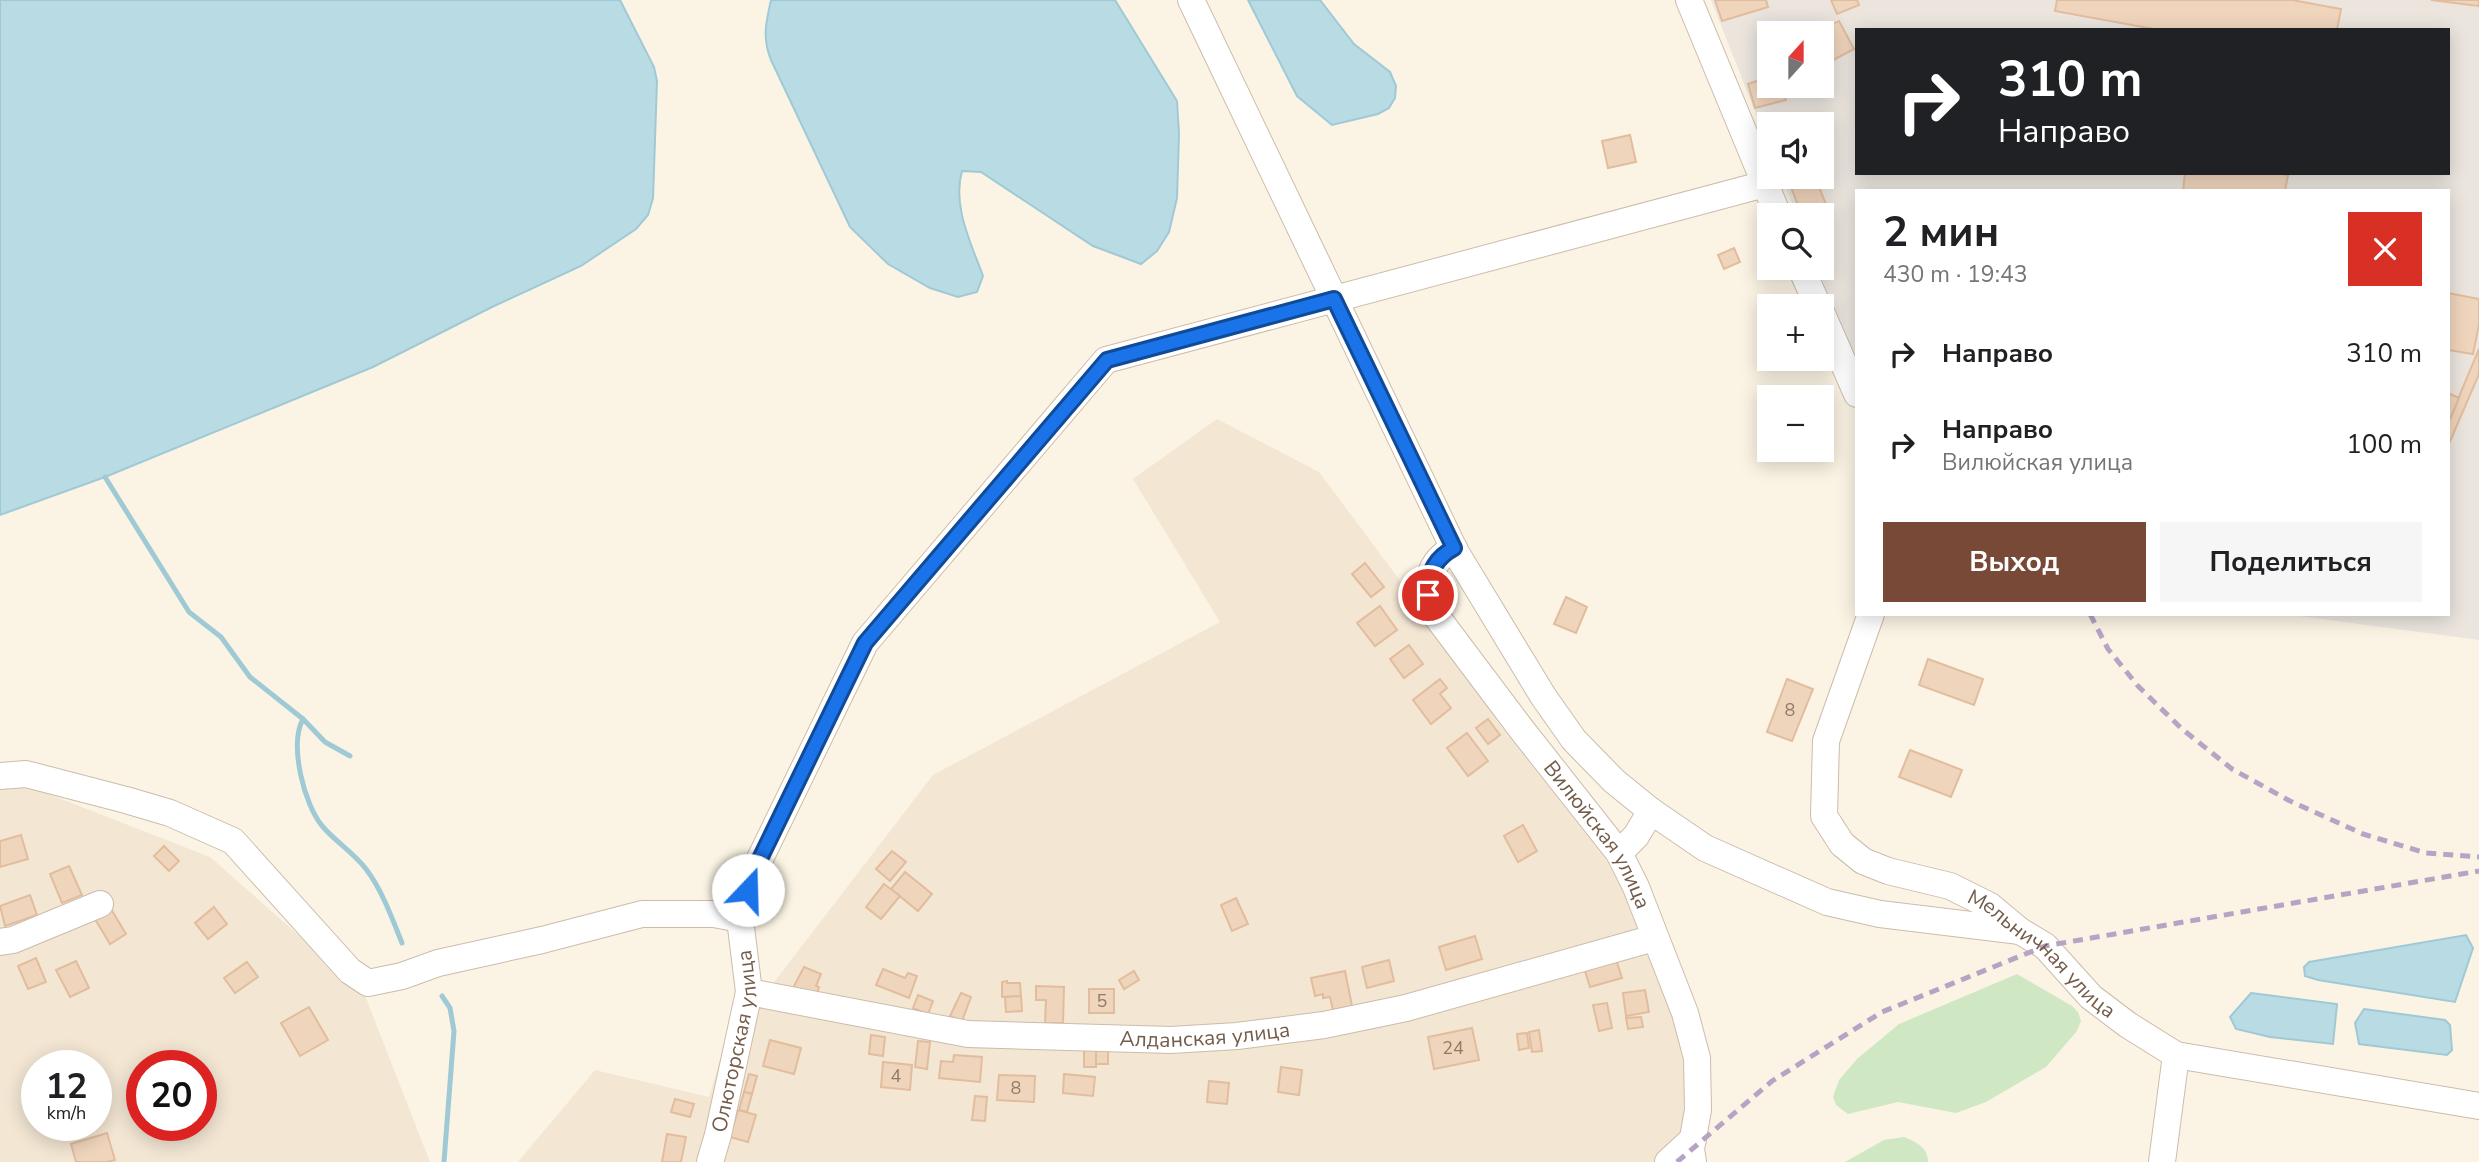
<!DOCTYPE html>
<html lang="ru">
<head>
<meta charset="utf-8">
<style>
	body { margin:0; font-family:"Nunito Sans",sans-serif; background:#f6f6f6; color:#202124; height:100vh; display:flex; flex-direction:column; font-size:26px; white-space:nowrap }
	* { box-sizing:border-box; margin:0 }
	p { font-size:23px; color:#757577 }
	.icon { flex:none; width:38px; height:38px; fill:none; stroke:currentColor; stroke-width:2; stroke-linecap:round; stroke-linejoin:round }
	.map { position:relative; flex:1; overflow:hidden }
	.panel { position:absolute; left:1855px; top:189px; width:595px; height:427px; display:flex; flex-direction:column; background:#fff; border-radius:0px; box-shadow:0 4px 18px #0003 }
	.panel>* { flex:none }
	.hud { position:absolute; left:1855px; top:28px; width:595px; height:147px; border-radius:0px; box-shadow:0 4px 18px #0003; background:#202124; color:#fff; overflow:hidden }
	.needle { width:46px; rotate:21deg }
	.buttons { position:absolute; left:1757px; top:21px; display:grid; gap:14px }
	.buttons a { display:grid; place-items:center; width:77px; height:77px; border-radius:0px; background:#fff; box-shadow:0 4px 18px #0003; font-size:35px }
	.speed { position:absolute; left:21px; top:1050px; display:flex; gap:14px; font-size:35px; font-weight:700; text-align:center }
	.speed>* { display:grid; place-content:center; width:91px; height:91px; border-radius:50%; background:#fff; box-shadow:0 4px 18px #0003; line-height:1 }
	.speed small { font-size:18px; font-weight:400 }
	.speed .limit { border:10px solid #d22; background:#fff; color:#111 }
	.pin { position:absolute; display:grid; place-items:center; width:60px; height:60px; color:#fff; margin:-30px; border:4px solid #fff; border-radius:50%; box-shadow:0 2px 7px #0007 }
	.me { position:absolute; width:77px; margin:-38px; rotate:21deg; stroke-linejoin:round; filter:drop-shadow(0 0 5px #0008) }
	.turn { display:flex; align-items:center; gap:24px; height:147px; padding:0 28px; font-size:32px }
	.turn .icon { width:91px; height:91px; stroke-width:2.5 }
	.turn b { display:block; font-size:49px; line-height:60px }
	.round { display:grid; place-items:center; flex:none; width:74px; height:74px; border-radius:0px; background:#f6f6f6 }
	.overview { display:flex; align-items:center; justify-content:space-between; height:119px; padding:0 28px }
	h1 { font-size:42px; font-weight:700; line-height:52px }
	.cta { display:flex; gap:14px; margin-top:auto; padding:14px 28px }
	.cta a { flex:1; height:80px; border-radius:0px; background:#774936; color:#fff; font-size:28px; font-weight:700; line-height:80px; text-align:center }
	.cta a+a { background:#f6f6f6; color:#202124 }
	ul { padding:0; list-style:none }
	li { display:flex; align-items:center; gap:21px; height:91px; padding:0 28px }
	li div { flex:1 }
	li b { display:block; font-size:26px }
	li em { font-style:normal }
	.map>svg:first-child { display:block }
	.residential { fill:#f3e6d3; fill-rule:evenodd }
	.industrial { fill:#ebe5de; fill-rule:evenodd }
	.green { fill:#cfe8c3 }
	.water { fill:#b9dbe4; stroke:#a0c9d6; stroke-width:2 }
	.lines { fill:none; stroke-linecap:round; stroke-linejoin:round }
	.stream { stroke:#a0c9d6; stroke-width:5 }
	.building { fill:#f0d5bd; stroke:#e2bd9d; stroke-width:2 }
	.minor-casing { stroke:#ccbcab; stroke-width:28 }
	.minor { stroke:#fff; stroke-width:26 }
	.rail { stroke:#b7a3c4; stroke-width:5; stroke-dasharray:10 7; stroke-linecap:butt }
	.route-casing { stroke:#114b97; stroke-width:18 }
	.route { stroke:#1a73e8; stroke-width:12 }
	.labels { text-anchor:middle; stroke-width:6; stroke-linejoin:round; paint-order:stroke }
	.number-label { font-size:18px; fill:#927a67 }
	.street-label { font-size:21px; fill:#735c4a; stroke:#fef8ea }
</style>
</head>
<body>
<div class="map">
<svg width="2479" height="1162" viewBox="0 0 2479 1162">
	<rect width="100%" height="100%" fill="#fbf4e4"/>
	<!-- residential -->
	<g class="residential">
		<path d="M 1217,419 L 1319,472 L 1475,681 L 1496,720 L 1606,860 L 1648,940 L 1675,1012 L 1686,1060 L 1681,1162 L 518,1162 L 595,1070 L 709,1097 L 743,984 L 772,985 L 933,775 L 1220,622 L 1133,479 Z"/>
		<path d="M 23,784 L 210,857 L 364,993 L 430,1162 L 0,1162 L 0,786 ZM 37,1066 L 96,1066 L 96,1125 L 37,1125 ZM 142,1066 L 201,1066 L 201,1125 L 142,1125 Z"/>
	</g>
	<!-- industrial -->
	<path class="industrial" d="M 1711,0 L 2479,0 L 2479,640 L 2285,614 L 2448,614 L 2448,191 L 1857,191 L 1857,366 L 1817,268 L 1822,268 L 1822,215 L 1797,215 L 1781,177 L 1822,177 L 1822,124 L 1769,124 L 1769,147 ZM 1857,30 L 2448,30 L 2448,173 L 1857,173 ZM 1769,33 L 1822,33 L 1822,86 L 1769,86 Z"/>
	<!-- green -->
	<g class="green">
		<path d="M 2017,974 L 2072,1006 L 2078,1012 L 2081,1021 L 2077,1031 L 2046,1067 L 1986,1102 L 1956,1113 L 1898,1102 L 1848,1114 L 1836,1105 L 1833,1097 L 1839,1080 L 1857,1059 L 1899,1024 Z"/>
		<path d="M 1904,1137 C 1917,1142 1928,1148 1928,1162 L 1845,1162 L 1884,1140 Z"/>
	</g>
	<!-- water -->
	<g class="water">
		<path d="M 0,0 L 620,0 L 654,67 L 657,81 L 653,198 L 648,215 L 636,229 L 581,266 L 492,307 L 373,367 L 105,477 L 0,515 Z"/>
		<path d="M 771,0 L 1115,0 L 1177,101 L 1179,133 L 1177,198 L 1169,232 L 1157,251 L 1141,264 L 1093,246 L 981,172 L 962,171 C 952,206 971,243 983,276 L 977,292 L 958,297 L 930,288 L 888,264 L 850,227 L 771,60 C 762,38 766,22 771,0 Z"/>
		<path d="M 1248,0 L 1320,0 L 1354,44 L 1390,72 L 1396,86 L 1395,98 L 1389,108 L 1378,114 L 1332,125 L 1297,96 Z"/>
		<path d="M 2466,935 L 2473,948 L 2455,1002 L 2318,980 L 2305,976 L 2304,967 L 2309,962 Z"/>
		<path d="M 2251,993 L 2337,1004 L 2333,1044 L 2270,1037 L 2236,1029 L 2230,1017 Z"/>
		<path d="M 2364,1009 L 2445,1020 L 2450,1025 L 2452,1050 L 2447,1055 L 2359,1044 L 2355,1023 Z"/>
	</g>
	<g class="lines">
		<!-- stream -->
		<g class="stream">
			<path d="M 105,477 L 189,612 L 221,637 L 250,677 L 303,719 L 325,742 L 350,756"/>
			<path d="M 303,719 C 289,745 304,805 323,827 C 336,842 354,853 366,869 C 382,890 392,918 402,943"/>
			<path d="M 442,996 L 450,1008 L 454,1031 L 444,1162"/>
		</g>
	</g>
	<!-- building -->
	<g class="building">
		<path d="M 1715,0 L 1766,0 L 1768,7 L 1722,21 Z"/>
		<path d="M 1831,0 L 1857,0 L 1859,5 L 1837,14 Z"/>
		<path d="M 2057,0 L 2292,0 L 2341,9 L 2337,30 L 2159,30 L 2055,11 Z"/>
		<path d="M 2431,0 L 2479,0 L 2479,6 Z"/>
		<path d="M 1839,21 L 1854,49 L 1822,66 L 1822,33 L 1815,33 Z"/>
		<path d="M 1769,77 L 1769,86 L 1782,86 L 1786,100 L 1755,108 L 1748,84 Z"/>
		<path d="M 1630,135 L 1636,162 L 1608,168 L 1602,141 Z"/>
		<path d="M 2185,173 L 2277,173 L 2288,175 L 2285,191 L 2183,191 Z"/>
		<path d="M 1787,177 L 1815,177 L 1827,207 L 1802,215 Z"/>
		<path d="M 1734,248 L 1740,262 L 1724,269 L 1718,255 Z"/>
		<path d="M 2448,293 L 2479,299 L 2479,324 L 2473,354 L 2448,350 Z"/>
		<path d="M 2479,349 L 2479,374 L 2448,446 L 2448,423 Z"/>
		<path d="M 2448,393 L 2459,398 L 2451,417 L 2448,416 Z"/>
		<path d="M 1365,563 L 1384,587 L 1371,597 L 1352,574 Z"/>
		<path d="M 1566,597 L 1587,607 L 1576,633 L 1554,624 Z"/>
		<path d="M 1380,606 L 1397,630 L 1375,646 L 1357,623 Z"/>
		<path d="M 1409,645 L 1423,664 L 1404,678 L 1390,659 Z"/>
		<path d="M 1928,659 L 1983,679 L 1974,705 L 1919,685 Z"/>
		<path d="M 1440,679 L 1447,688 L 1440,694 L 1451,708 L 1431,724 L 1413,700 Z"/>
		<path d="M 1787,679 L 1813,689 L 1792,741 L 1767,732 Z"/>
		<path d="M 1488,719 L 1500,735 L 1488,744 L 1476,728 Z"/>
		<path d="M 1467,733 L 1488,761 L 1468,776 L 1447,748 Z"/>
		<path d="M 1910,750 L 1962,770 L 1951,797 L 1899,777 Z"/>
		<path d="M 1523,825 L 1537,851 L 1518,862 L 1504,836 Z"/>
		<path d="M 21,835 L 28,859 L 0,867 L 0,841 Z"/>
		<path d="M 164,846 L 179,861 L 169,871 L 154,856 Z"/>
		<path d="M 892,851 L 906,862 L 890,881 L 876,869 Z"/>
		<path d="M 69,866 L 82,895 L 62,903 L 50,874 Z"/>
		<path d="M 905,872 L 932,894 L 918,911 L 891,889 Z"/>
		<path d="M 884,884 L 900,896 L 881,919 L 866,907 Z"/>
		<path d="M 30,895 L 37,915 L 5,926 L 0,906 Z"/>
		<path d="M 1236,898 L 1248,924 L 1232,931 L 1221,905 Z"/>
		<path d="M 214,907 L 227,924 L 208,939 L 195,923 Z"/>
		<path d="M 111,909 L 126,934 L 110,944 L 95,919 Z"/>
		<path d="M 1475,936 L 1482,959 L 1446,970 L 1439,947 Z"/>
		<path d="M 36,958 L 46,982 L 28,989 L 18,966 Z"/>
		<path d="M 1616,959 L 1622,978 L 1590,987 L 1584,968 Z"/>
		<path d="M 1389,960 L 1394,981 L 1367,988 L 1362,967 Z"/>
		<path d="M 76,961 L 89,988 L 70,997 L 56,970 Z"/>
		<path d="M 247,962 L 258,977 L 235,993 L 224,978 Z"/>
		<path d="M 804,967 L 821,974 L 816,986 L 819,987 L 816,997 L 793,988 Z"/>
		<path d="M 883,969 L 905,978 L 908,973 L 917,976 L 909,998 L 876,985 Z"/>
		<path d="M 1134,971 L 1139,980 L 1124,989 L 1119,980 Z"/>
		<path d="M 1345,971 L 1352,1006 L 1333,1010 L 1330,997 L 1323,998 L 1323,994 L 1315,996 L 1311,978 Z"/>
		<path d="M 1007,981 L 1007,983 L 1020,983 L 1021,996 L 1002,997 L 1002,982 Z"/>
		<path d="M 1036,986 L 1064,987 L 1063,1023 L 1045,1023 L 1046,1000 L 1036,1000 Z"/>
		<rect x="1089" y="989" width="25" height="24"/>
		<path d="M 1645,990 L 1649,1012 L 1626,1016 L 1623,993 Z"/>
		<path d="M 961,993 L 971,997 L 962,1021 L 950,1016 Z"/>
		<path d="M 918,995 L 933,1001 L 928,1014 L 913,1008 Z"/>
		<path d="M 1021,996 L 1022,1011 L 1006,1012 L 1005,997 Z"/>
		<path d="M 1607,1003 L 1612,1028 L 1599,1031 L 1593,1005 Z"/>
		<path d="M 309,1007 L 328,1040 L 300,1056 L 281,1023 Z"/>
		<path d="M 1641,1017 L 1643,1027 L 1628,1029 L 1626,1018 Z"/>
		<path d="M 1472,1028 L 1479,1060 L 1434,1069 L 1428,1037 Z"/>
		<path d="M 1539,1030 L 1542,1051 L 1532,1052 L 1529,1032 Z"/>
		<path d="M 1527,1033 L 1529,1048 L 1519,1050 L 1517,1034 Z"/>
		<path d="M 871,1035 L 885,1037 L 883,1056 L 869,1054 Z"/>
		<path d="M 770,1040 L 801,1048 L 794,1074 L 763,1066 Z"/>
		<path d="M 918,1041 L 930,1042 L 927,1069 L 915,1067 Z"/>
		<rect x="1084" y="1050" width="12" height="17"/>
		<rect x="1096" y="1050" width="12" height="14"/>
		<path d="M 954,1055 L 982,1057 L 980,1082 L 939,1078 L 941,1061 L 953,1062 Z"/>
		<path d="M 883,1062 L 912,1065 L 910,1090 L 881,1087 Z"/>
		<path d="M 1281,1067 L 1302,1070 L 1299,1095 L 1278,1092 Z"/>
		<path d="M 749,1074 L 757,1076 L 752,1094 L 744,1092 Z"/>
		<path d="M 1064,1074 L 1095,1077 L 1093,1096 L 1063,1093 Z"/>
		<path d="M 999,1075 L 1035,1076 L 1034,1102 L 997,1100 Z"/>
		<path d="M 1209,1081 L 1229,1083 L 1227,1104 L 1207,1102 Z"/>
		<path d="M 744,1092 L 752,1094 L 747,1112 L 739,1110 Z"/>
		<path d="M 975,1096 L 987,1097 L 985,1121 L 972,1120 Z"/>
		<path d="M 675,1099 L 694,1104 L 690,1117 L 671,1112 Z"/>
		<path d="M 738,1110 L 756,1115 L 748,1142 L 730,1137 Z"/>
		<path d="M 107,1133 L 115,1160 L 106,1162 L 76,1162 L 71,1144 Z"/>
		<path d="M 667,1134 L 686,1137 L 681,1162 L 662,1162 Z"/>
	</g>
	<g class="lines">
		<!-- minor casing -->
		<g class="minor-casing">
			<g id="minor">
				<path d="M 1191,0 L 1455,551 L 1543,696 L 1574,740 L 1614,781 L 1651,811 L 1705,848 L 1827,902 L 1880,914 L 2020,931"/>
				<path d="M 1689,0 L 1778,215"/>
				<path d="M 1801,268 L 1818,306"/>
				<path d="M 1822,314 L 1857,394"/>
				<path id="s1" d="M 1454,548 C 1429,561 1422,587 1434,613 L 1522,730 L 1619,853 L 1636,887 L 1685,1013 L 1697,1058 L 1698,1110 L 1691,1149 L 1693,1162"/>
				<path id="s2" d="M 1871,614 L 1826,741 L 1824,816 L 1842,844 L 1863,861 L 1888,871 L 1950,886 L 1990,906 L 2020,931 L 2045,946 L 2091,997 L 2128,1025 L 2176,1055 L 2479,1106"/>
				<path d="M 0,776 L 26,774 L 126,800 L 170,813 L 233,841 L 350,971 L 368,983 L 402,976 L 438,963 L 542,940 L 642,914 L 714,914 L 740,919 L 754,871 L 865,643 L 1106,360 L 1765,184"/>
				<path d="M 1619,853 L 1636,836 L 1651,811"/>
				<path d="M 0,942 L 13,940 L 100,904"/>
				<path id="s3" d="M 749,992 L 968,1034 L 1171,1040 L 1237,1036 L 1324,1025 L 1406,1008 L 1654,938"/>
				<path id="s4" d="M 710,1162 L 718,1135 L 749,992 L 740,919"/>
				<path d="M 1668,1162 L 1693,1139"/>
				<path d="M 2162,1162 L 2176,1055"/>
			</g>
		</g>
		<!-- minor -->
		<use href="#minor" class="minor"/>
		<!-- rail -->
		<g class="rail">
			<path d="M 2090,614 L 2108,649 L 2138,686 L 2182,729 L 2232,769 L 2290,801 L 2363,834 L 2426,853 L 2479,857"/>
			<path d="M 1677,1162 L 1772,1081 L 1882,1012 L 2045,946 L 2479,871"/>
		</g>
	</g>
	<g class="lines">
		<!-- route casing -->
		<g class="route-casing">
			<path id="route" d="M 748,890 L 754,871 L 865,643 L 1107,360 L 1334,299 L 1454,548 C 1435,558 1427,574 1428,595"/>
		</g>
		<!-- route -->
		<use href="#route" class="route"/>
	</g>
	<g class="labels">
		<!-- number labels -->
		<g class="number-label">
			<text x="1790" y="716">8</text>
			<text x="1102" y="1007">5</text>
			<text x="1453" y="1054">24</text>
			<text x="896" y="1082">4</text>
			<text x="1016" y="1094">8</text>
		</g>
		<!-- street labels -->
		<g class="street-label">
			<text dy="7" stroke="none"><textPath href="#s1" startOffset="352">Вилюйская улица</textPath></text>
			<text dy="7" stroke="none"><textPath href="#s2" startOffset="476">Мельничная улица</textPath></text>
			<text dy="7" stroke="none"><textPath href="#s3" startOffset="460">Алданская улица</textPath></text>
			<text dy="7" stroke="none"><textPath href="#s4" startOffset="124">Олюторская улица</textPath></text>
		</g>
	</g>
</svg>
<div class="buttons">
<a><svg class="needle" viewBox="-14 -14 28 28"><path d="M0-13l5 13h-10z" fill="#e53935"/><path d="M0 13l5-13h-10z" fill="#757577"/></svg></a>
<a><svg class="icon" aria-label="sound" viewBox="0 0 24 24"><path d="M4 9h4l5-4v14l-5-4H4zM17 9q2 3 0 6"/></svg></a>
<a><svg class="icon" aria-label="search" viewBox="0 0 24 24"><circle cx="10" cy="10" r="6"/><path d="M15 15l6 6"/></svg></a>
<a>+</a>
<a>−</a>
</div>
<div class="speed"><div>12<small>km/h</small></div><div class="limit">20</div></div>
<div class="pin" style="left:1428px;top:595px;background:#d93025"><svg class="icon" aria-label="arrive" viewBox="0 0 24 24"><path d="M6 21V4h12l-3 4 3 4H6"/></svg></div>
<svg class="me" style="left:748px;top:890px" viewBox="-20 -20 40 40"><circle r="19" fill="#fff"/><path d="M0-13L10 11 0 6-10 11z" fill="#1a73e8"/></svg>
<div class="hud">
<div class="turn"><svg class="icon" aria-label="right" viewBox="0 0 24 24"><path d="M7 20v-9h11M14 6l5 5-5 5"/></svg><div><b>310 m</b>Направо</div></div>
</div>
<section class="panel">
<div class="overview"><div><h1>2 мин</h1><p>430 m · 19:43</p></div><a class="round" style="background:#d93025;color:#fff"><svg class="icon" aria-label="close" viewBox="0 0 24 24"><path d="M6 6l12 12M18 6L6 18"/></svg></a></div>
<ul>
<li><svg class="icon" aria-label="right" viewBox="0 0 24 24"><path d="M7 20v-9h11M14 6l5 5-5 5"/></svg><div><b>Направо</b></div><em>310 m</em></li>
<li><svg class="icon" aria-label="right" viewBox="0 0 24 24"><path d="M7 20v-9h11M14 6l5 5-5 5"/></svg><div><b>Направо</b><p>Вилюйская улица</p></div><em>100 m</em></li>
</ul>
<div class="cta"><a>Выход</a><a>Поделиться</a></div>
</section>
</div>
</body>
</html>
